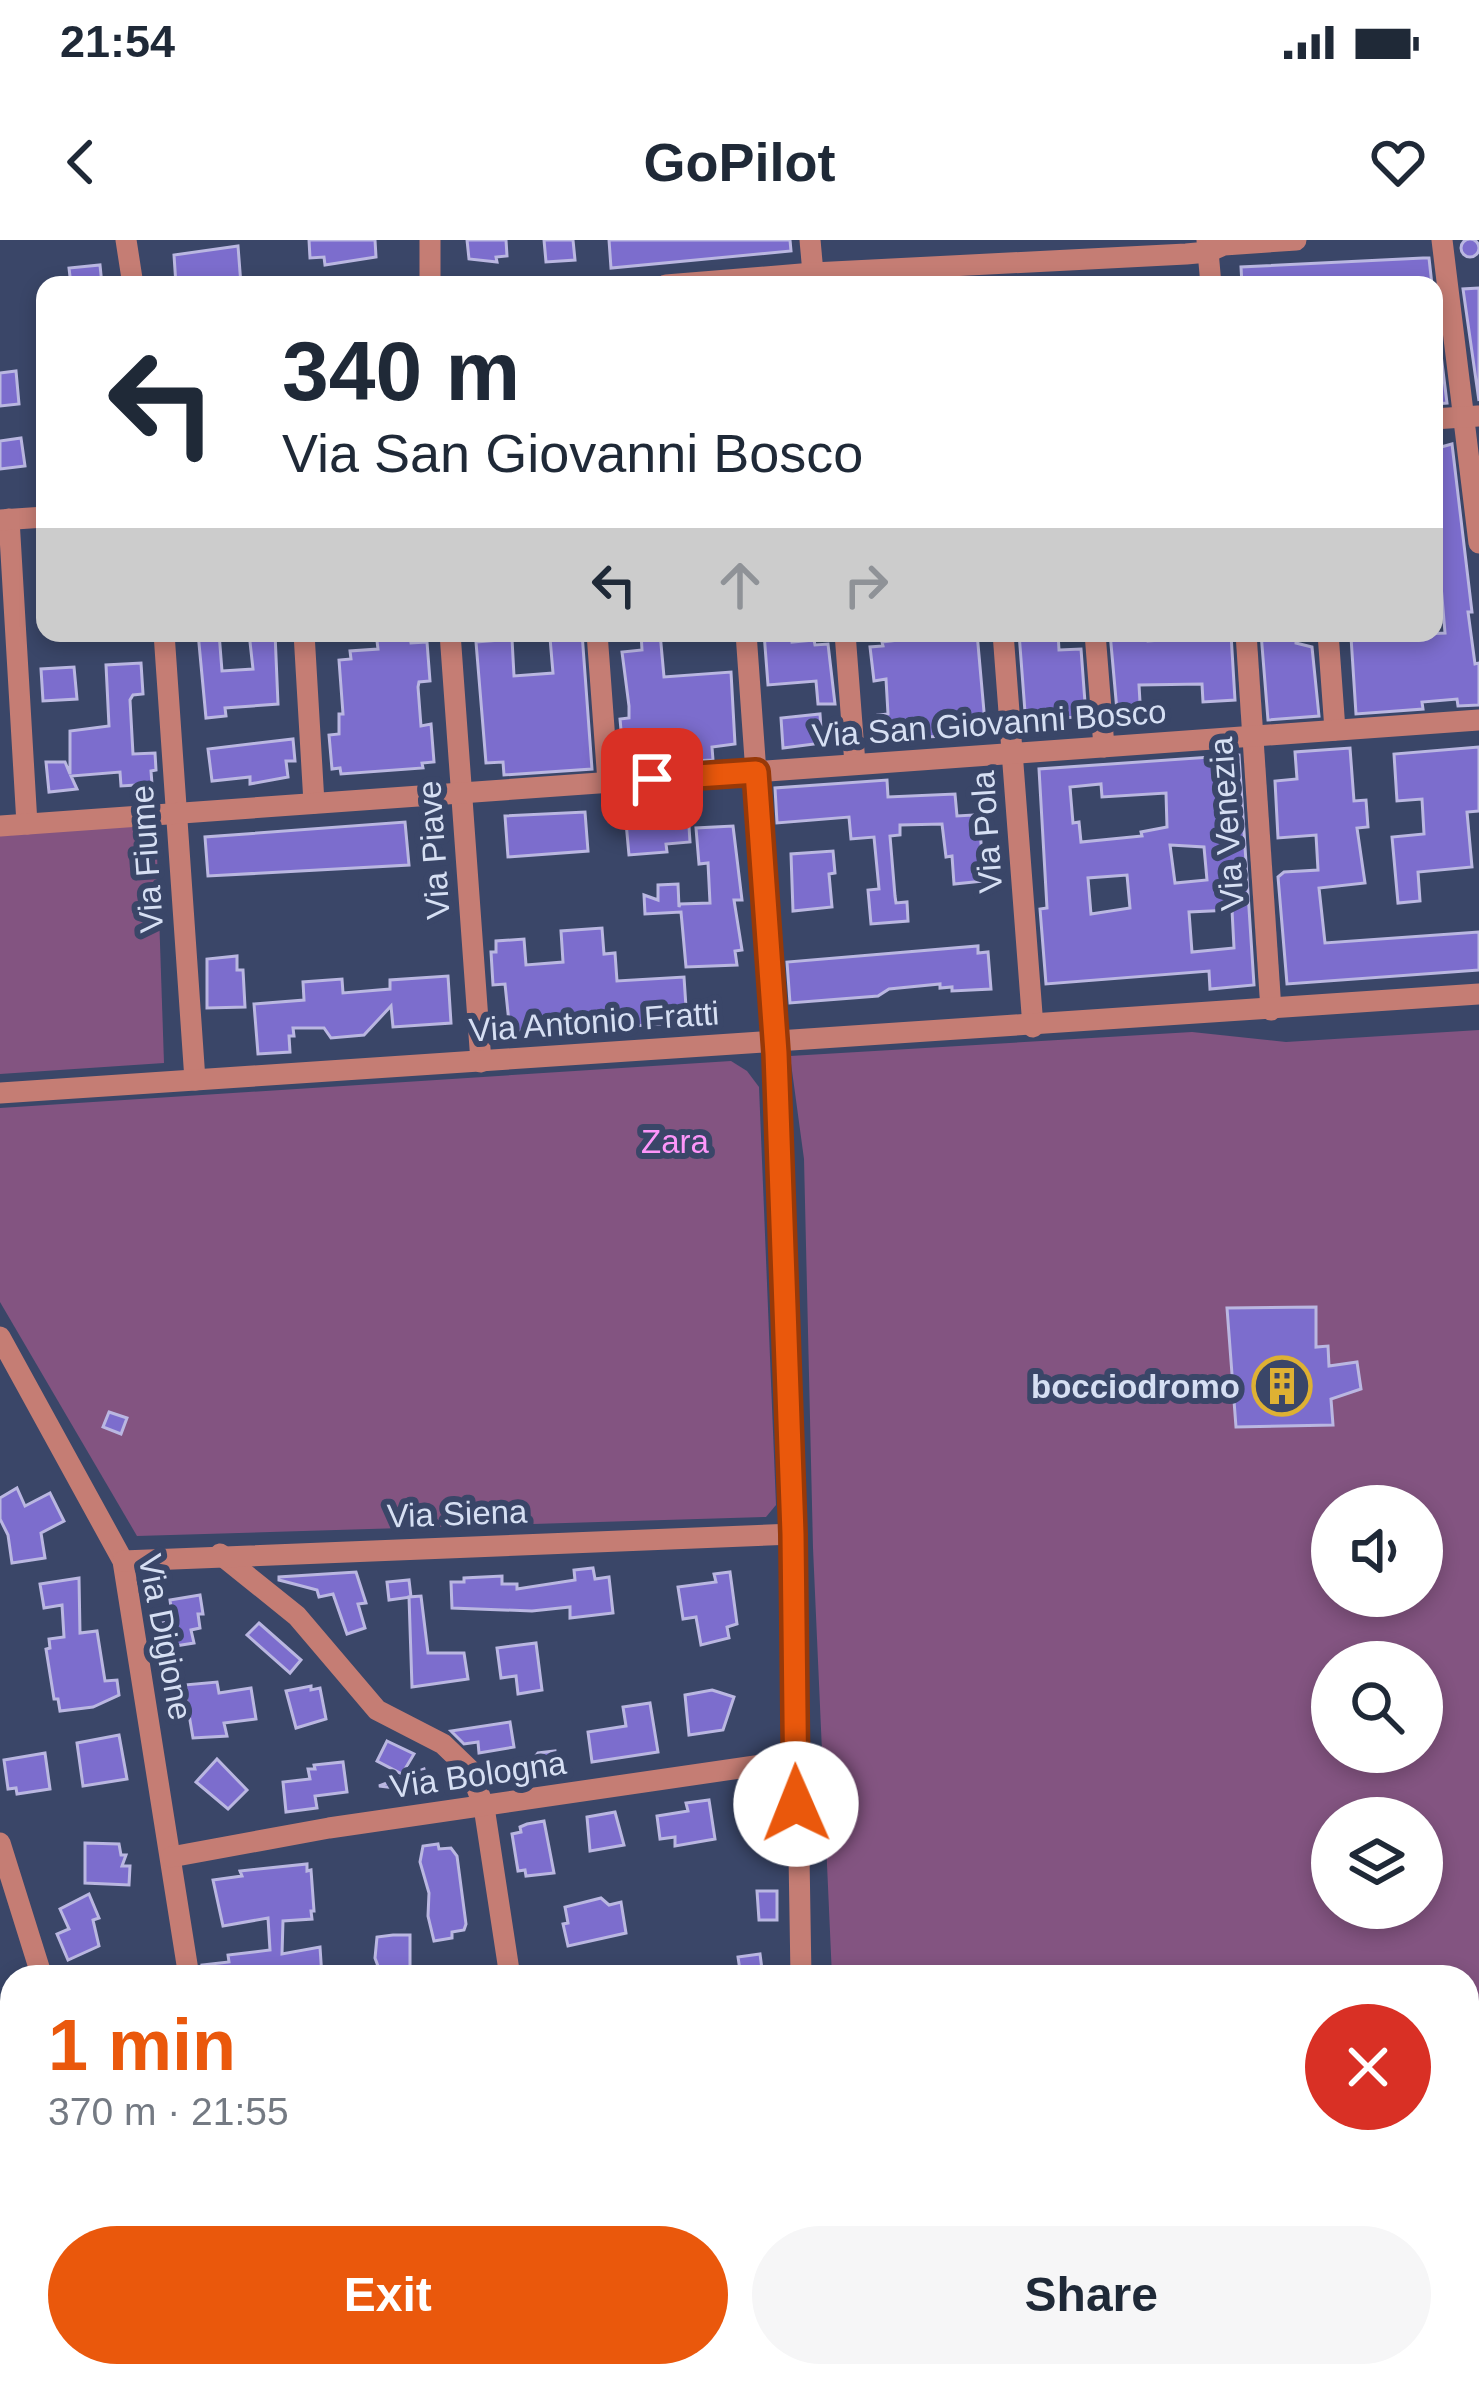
<!DOCTYPE html>
<html lang="en">
<head>
<meta charset="utf-8">
<style>
	body { margin:0; font-family:Arial,sans-serif; background:#f6f6f7; color:#1f2937; height:100vh; display:flex; flex-direction:column; font-size:45px; white-space:nowrap }
	* { box-sizing:border-box; margin:0 }
	p { font-size:39px; color:#747a83 }
	.icon { flex:none; width:66px; height:66px; fill:none; stroke:currentColor; stroke-width:2; stroke-linecap:round; stroke-linejoin:round }
	.map { position:relative; flex:1; overflow:hidden }
	.panel { position:absolute; left:0px; top:1725px; width:1479px; height:423px; display:flex; flex-direction:column; background:#fff; border-radius:36px 36px 0 0; box-shadow:0 6px 18px #0003 }
	.panel>* { flex:none }
	.hud { position:absolute; left:36px; top:36px; width:1407px; height:366px; border-radius:24px; box-shadow:0 6px 18px #0003; background:#fff; color:#1f2937; overflow:hidden }
	.tools { position:absolute; left:1311px; top:1245px; display:grid; gap:24px }
	.tools a { display:grid; place-items:center; width:132px; height:132px; border-radius:50%; background:#fff; box-shadow:0 6px 18px #0003; font-size:60px }
	.pin { position:absolute; display:grid; place-items:center; width:102px; height:102px; color:#fff; margin:-51px; border-radius:24px; box-shadow:0 6px 18px #0006 }
	.me { position:absolute; width:132px; margin:-66px; rotate:359deg; stroke-linejoin:round; filter:drop-shadow(0 0 9px #0008) }
	.turn { display:flex; align-items:center; gap:42px; height:252px; padding:0 48px; font-size:54px }
	.turn .icon { width:156px; height:156px; stroke-width:2.5 }
	.turn b { display:block; font-size:84px; line-height:102px }
	.lanes { display:flex; align-items:center; height:114px; padding:0 48px; background:#0003; justify-content:center; gap:60px; direction:ltr }
	.lanes .off { opacity:.35 }
	.round { display:grid; place-items:center; flex:none; width:126px; height:126px; border-radius:63px; background:#f6f6f7 }
	.head { display:flex; align-items:center; justify-content:space-between; height:204px; padding:0 48px }
	h1 { font-size:72px; font-weight:600; line-height:90px; color:#ea580c }
	.button { display:flex; gap:24px; margin-top:auto; padding:24px 48px }
	.button a { flex:1; height:138px; border-radius:72px; background:#ea580c; color:#fff; font-size:48px; font-weight:600; line-height:138px; text-align:center }
	.button a+a { background:#f6f6f7; color:#1f2937 }
	.status { display:flex; justify-content:space-between; align-items:center; height:84px; padding:0 60px; background:#fff; direction:ltr }
	.status svg { height:33px; fill:currentColor }
	header { display:flex; justify-content:space-between; align-items:center; height:156px; padding:0 48px; background:#fff; font-size:54px; font-weight:600 }
	.map>svg:first-child { display:block }
	.green { fill:#835481; fill-rule:evenodd }
	.building { fill:#7c6dcd; stroke:#bab7e1; stroke-width:3; fill-rule:evenodd }
	.lines { fill:none; stroke-linecap:round; stroke-linejoin:round }
	.minor { stroke:#c57d74; stroke-width:21 }
	.route-casing { stroke:#983908; stroke-width:30 }
	.route { stroke:#ea580c; stroke-width:21 }
	.labels { text-anchor:middle; stroke-width:12; stroke-linejoin:round; paint-order:stroke }
	.street-label { font-size:33px; fill:#d6dff3; stroke:#3a4668 }
	.park-label { font-size:33px; fill:#fd96fa; stroke:#3a4668 }
	.poi-label { font-size:33px; font-weight:bold; fill:#d6dff3; stroke:#3a4668; text-anchor:end }
</style>
</head>
<body>
<div class="status"><b>21:54</b><svg viewBox="0 0 49 12"><path d="M0 12V9h3v3zM5 12V6h3v6zM10 12V3h3v9zM15 12V0h3v12zM26 1h20v11H26zM47 4h2v5h-2z"/></svg></div>
<header><svg class="icon" aria-label="back" viewBox="0 0 24 24"><path d="M15 5l-7 7 7 7"/></svg>GoPilot<svg class="icon" aria-label="heart" viewBox="0 0 24 24"><path d="M12 20l-8-8c-3-5 5-10 8-4 3-6 11-1 8 4z"/></svg></header>
<div class="map">
<svg width="1479" height="2147" viewBox="0 0 1479 2147">
	<rect width="100%" height="100%" fill="#3a4668"/>
	<!-- green -->
	<g class="green">
		<path d="M 156,584 L 164,823 L 0,834 L 0,596 Z"/>
		<path d="M 1479,790 L 1479,1848 L 1467,1849 L 1467,1737 L 832,1737 L 813,1308 L 804,919 L 790,816 L 1192,792 L 1286,802 ZM 1332,1266 L 1422,1266 L 1422,1356 L 1332,1356 ZM 1332,1422 L 1422,1422 L 1422,1512 L 1332,1512 ZM 1332,1578 L 1422,1578 L 1422,1668 L 1332,1668 Z"/>
		<path d="M 731,821 L 747,831 L 759,847 L 776,1265 L 766,1277 L 137,1296 L 0,1062 L 0,868 Z"/>
	</g>
	<!-- building -->
	<g class="building">
		<circle cx="1470" cy="8" r="9"/>
		<path d="M 309,0 L 375,0 L 376,17 L 325,25 L 324,17 L 310,18 Z"/>
		<path d="M 467,0 L 506,0 L 507,16 L 496,17 L 497,22 L 469,19 Z"/>
		<path d="M 544,0 L 573,0 L 575,20 L 546,22 Z"/>
		<path d="M 609,0 L 790,0 L 791,11 L 611,28 Z"/>
		<path d="M 238,6 L 241,45 L 176,45 L 174,15 Z"/>
		<path d="M 1423,18 L 1429,18 L 1432,45 L 1242,45 L 1241,27 Z"/>
		<path d="M 100,25 L 102,45 L 71,45 L 69,28 Z"/>
		<path d="M 1479,48 L 1479,161 L 1463,49 Z"/>
		<path d="M 1434,58 L 1447,163 L 1434,164 Z"/>
		<path d="M 16,131 L 19,164 L 0,166 L 0,133 Z"/>
		<path d="M 21,198 L 25,226 L 0,229 L 0,201 Z"/>
		<path d="M 1452,204 L 1472,372 L 1468,372 L 1475,424 L 1479,423 L 1479,465 L 1458,466 L 1457,459 L 1422,462 L 1423,469 L 1356,474 L 1351,397 L 1445,393 L 1441,345 L 1434,334 L 1434,209 Z"/>
		<path d="M 198,393 L 219,393 L 222,431 L 253,429 L 249,393 L 275,393 L 278,464 L 225,468 L 226,476 L 206,478 Z"/>
		<path d="M 376,393 L 392,393 L 393,398 L 410,397 L 411,403 L 427,402 L 430,441 L 419,442 L 418,447 L 421,486 L 431,484 L 434,522 L 422,523 L 423,528 L 341,534 L 340,528 L 332,529 L 329,495 L 339,494 L 339,474 L 343,474 L 339,420 L 351,419 L 350,411 L 378,409 Z"/>
		<path d="M 554,393 L 582,393 L 592,529 L 504,535 L 503,522 L 486,523 L 476,402 L 512,399 L 514,436 L 553,433 L 550,398 Z"/>
		<path d="M 641,393 L 660,393 L 664,437 L 731,432 L 735,504 L 712,507 L 713,520 L 691,521 L 690,511 L 623,512 L 620,479 L 629,478 L 629,466 L 622,412 L 642,410 Z"/>
		<path d="M 764,393 L 791,393 L 792,402 L 814,400 L 815,405 L 828,404 L 835,464 L 818,464 L 816,441 L 768,445 Z"/>
		<path d="M 977,393 L 986,494 L 906,498 L 906,492 L 880,495 L 878,475 L 888,474 L 886,439 L 874,441 L 870,407 L 883,406 L 882,402 L 924,397 L 923,394 Z"/>
		<path d="M 1019,393 L 1058,393 L 1059,410 L 1081,409 L 1086,476 L 1064,478 L 1064,485 L 1026,485 Z"/>
		<path d="M 1110,393 L 1147,393 L 1148,401 L 1192,398 L 1191,393 L 1231,394 L 1235,460 L 1203,462 L 1202,444 L 1139,445 L 1141,479 L 1118,482 Z"/>
		<path d="M 1261,393 L 1296,393 L 1296,403 L 1312,407 L 1319,476 L 1268,480 Z"/>
		<path d="M 141,423 L 143,454 L 133,455 L 130,460 L 133,514 L 155,513 L 156,530 L 151,531 L 152,544 L 121,546 L 120,532 L 71,536 L 77,549 L 49,552 L 46,522 L 65,522 L 70,534 L 70,491 L 109,486 L 106,425 Z"/>
		<path d="M 74,427 L 77,459 L 43,461 L 41,429 Z"/>
		<path d="M 820,474 L 822,503 L 783,508 L 781,478 Z"/>
		<path d="M 293,499 L 295,521 L 286,521 L 288,537 L 250,544 L 250,537 L 212,541 L 208,509 Z"/>
		<path d="M 1479,507 L 1479,571 L 1467,572 L 1472,627 L 1418,632 L 1420,661 L 1398,663 L 1392,597 L 1424,594 L 1422,559 L 1397,561 L 1394,514 Z"/>
		<path d="M 1350,508 L 1354,561 L 1366,560 L 1368,587 L 1357,588 L 1365,643 L 1319,648 L 1325,703 L 1479,692 L 1479,730 L 1287,744 L 1278,637 L 1284,632 L 1318,630 L 1316,595 L 1278,598 L 1275,541 L 1297,539 L 1295,512 Z"/>
		<path d="M 1239,515 L 1254,745 L 1210,749 L 1209,731 L 1046,744 L 1040,669 L 1047,668 L 1039,529 ZM 1101,544 L 1102,557 L 1166,553 L 1167,587 L 1141,592 L 1142,596 L 1081,602 L 1079,582 L 1073,583 L 1070,547 ZM 1170,605 L 1204,607 L 1207,640 L 1175,643 ZM 1127,635 L 1130,668 L 1091,674 L 1088,638 ZM 1232,670 L 1234,708 L 1192,712 L 1189,672 Z"/>
		<path d="M 887,540 L 888,557 L 955,554 L 957,576 L 973,575 L 974,590 L 980,590 L 984,641 L 954,644 L 952,616 L 946,617 L 942,584 L 900,585 L 900,595 L 890,596 L 895,656 L 896,663 L 907,662 L 908,681 L 871,684 L 868,650 L 879,649 L 874,597 L 851,599 L 849,577 L 777,583 L 775,548 Z"/>
		<path d="M 687,556 L 690,602 L 666,604 L 667,612 L 629,615 L 624,561 Z"/>
		<path d="M 585,572 L 588,611 L 508,617 L 505,576 Z"/>
		<path d="M 405,582 L 409,625 L 208,636 L 205,597 Z"/>
		<path d="M 733,586 L 742,660 L 734,660 L 742,710 L 735,711 L 737,725 L 686,727 L 681,672 L 645,674 L 644,655 L 658,660 L 658,645 L 678,644 L 679,667 L 680,664 L 710,663 L 708,623 L 699,624 L 696,588 Z"/>
		<path d="M 833,611 L 835,633 L 829,634 L 832,667 L 793,671 L 791,614 Z"/>
		<path d="M 602,688 L 604,714 L 615,713 L 617,741 L 684,737 L 687,782 L 634,786 L 634,778 L 543,785 L 544,789 L 510,792 L 505,744 L 493,745 L 491,712 L 496,712 L 496,701 L 524,699 L 526,725 L 563,722 L 561,691 Z"/>
		<path d="M 978,706 L 978,713 L 988,712 L 991,749 L 952,751 L 952,747 L 940,748 L 940,744 L 889,749 L 878,756 L 790,763 L 787,722 Z"/>
		<path d="M 237,716 L 237,730 L 243,730 L 245,767 L 207,768 L 207,719 Z"/>
		<path d="M 448,736 L 451,783 L 393,787 L 391,766 L 364,795 L 331,798 L 324,788 L 293,788 L 294,796 L 289,796 L 290,812 L 258,814 L 254,764 L 304,760 L 303,742 L 342,739 L 343,753 L 390,749 L 390,740 Z"/>
		<path d="M 1316,1067 L 1316,1107 L 1328,1106 L 1329,1126 L 1357,1122 L 1361,1149 L 1331,1159 L 1333,1185 L 1236,1187 L 1227,1068 Z"/>
		<path d="M 109,1172 L 127,1178 L 121,1194 L 103,1187 Z"/>
		<path d="M 17,1248 L 25,1266 L 50,1253 L 64,1281 L 41,1293 L 45,1318 L 12,1323 L 8,1295 L 0,1279 L 0,1258 Z"/>
		<path d="M 593,1328 L 595,1339 L 609,1337 L 613,1373 L 570,1378 L 570,1367 L 532,1371 L 452,1368 L 451,1342 L 464,1342 L 464,1338 L 502,1336 L 502,1344 L 517,1344 L 517,1349 L 575,1340 L 574,1330 Z"/>
		<path d="M 356,1332 L 366,1363 L 358,1364 L 365,1388 L 347,1394 L 333,1354 L 319,1357 L 317,1350 L 279,1340 L 279,1337 Z"/>
		<path d="M 730,1332 L 737,1384 L 727,1387 L 729,1398 L 701,1405 L 696,1377 L 683,1379 L 678,1347 L 716,1342 L 714,1334 Z"/>
		<path d="M 79,1338 L 80,1393 L 97,1391 L 105,1441 L 117,1440 L 119,1455 L 93,1467 L 60,1471 L 58,1459 L 54,1459 L 46,1409 L 50,1408 L 49,1399 L 64,1397 L 62,1365 L 44,1368 L 40,1344 Z"/>
		<path d="M 409,1340 L 411,1357 L 389,1360 L 387,1342 Z"/>
		<path d="M 200,1355 L 203,1374 L 198,1374 L 200,1388 L 191,1390 L 194,1403 L 169,1407 L 162,1376 L 172,1375 L 170,1360 Z"/>
		<path d="M 421,1356 L 428,1413 L 464,1413 L 468,1439 L 412,1447 L 409,1357 Z"/>
		<path d="M 259,1383 L 301,1420 L 290,1433 L 247,1395 Z"/>
		<path d="M 536,1403 L 542,1450 L 518,1454 L 516,1436 L 501,1438 L 497,1408 Z"/>
		<path d="M 217,1442 L 219,1453 L 251,1448 L 256,1479 L 224,1483 L 227,1496 L 193,1498 L 184,1445 Z"/>
		<path d="M 311,1446 L 311,1450 L 320,1448 L 326,1479 L 296,1488 L 286,1451 Z"/>
		<path d="M 712,1450 L 734,1457 L 723,1490 L 689,1495 L 685,1455 Z"/>
		<path d="M 650,1463 L 658,1512 L 592,1522 L 588,1492 L 626,1486 L 623,1467 Z"/>
		<path d="M 510,1482 L 514,1507 L 479,1513 L 478,1502 L 464,1504 L 451,1491 Z"/>
		<path d="M 119,1495 L 127,1539 L 83,1546 L 77,1503 Z"/>
		<path d="M 387,1501 L 414,1514 L 402,1534 L 377,1521 Z"/>
		<path d="M 555,1511 L 557,1535 L 528,1540 L 526,1528 L 538,1513 Z"/>
		<path d="M 45,1513 L 50,1549 L 17,1554 L 16,1548 L 8,1549 L 4,1520 Z"/>
		<path d="M 217,1519 L 247,1550 L 228,1569 L 196,1542 Z"/>
		<path d="M 343,1522 L 347,1552 L 315,1556 L 317,1568 L 286,1572 L 283,1542 L 310,1539 L 308,1529 L 315,1529 L 314,1525 Z"/>
		<path d="M 424,1529 L 426,1536 L 432,1535 L 436,1553 L 379,1546 Z"/>
		<path d="M 709,1560 L 715,1599 L 675,1606 L 675,1597 L 660,1599 L 657,1576 L 688,1571 L 686,1563 Z"/>
		<path d="M 615,1572 L 624,1605 L 590,1611 L 587,1577 Z"/>
		<path d="M 544,1581 L 554,1633 L 526,1636 L 525,1630 L 518,1631 L 512,1594 L 521,1592 L 520,1587 L 527,1584 Z"/>
		<path d="M 85,1603 L 119,1604 L 121,1615 L 126,1615 L 122,1626 L 130,1626 L 129,1645 L 85,1643 Z"/>
		<path d="M 438,1604 L 439,1609 L 451,1608 L 457,1616 L 466,1684 L 464,1690 L 452,1692 L 452,1698 L 434,1701 L 428,1676 L 429,1653 L 420,1622 L 423,1606 Z"/>
		<path d="M 307,1624 L 307,1631 L 311,1630 L 314,1671 L 311,1671 L 312,1679 L 283,1681 L 282,1714 L 320,1707 L 322,1737 L 290,1737 L 290,1732 L 258,1737 L 204,1737 L 202,1725 L 229,1722 L 228,1715 L 270,1710 L 268,1678 L 223,1686 L 213,1640 L 242,1636 L 240,1631 Z"/>
		<path d="M 757,1651 L 777,1651 L 777,1680 L 759,1680 Z"/>
		<path d="M 89,1654 L 99,1678 L 93,1680 L 99,1706 L 68,1720 L 57,1694 L 69,1689 L 60,1669 Z"/>
		<path d="M 601,1658 L 609,1665 L 621,1662 L 626,1693 L 568,1706 L 563,1684 L 568,1683 L 565,1667 Z"/>
		<path d="M 393,1695 L 410,1695 L 410,1737 L 382,1737 L 375,1718 L 377,1697 Z"/>
		<path d="M 760,1714 L 763,1737 L 741,1737 L 738,1717 Z"/>
	</g>
	<g class="lines">
		<!-- minor -->
		<g class="minor">
			<path d="M 126,0 L 133,45"/>
			<path d="M 810,0 L 813,33"/>
			<path d="M 1207,0 L 1211,45"/>
			<path d="M 1442,0 L 1479,303"/>
			<path d="M 430,45 L 430,0"/>
			<path d="M 666,45 L 813,33 L 1186,14 L 1208,12 L 1224,5 L 1296,0"/>
			<path d="M 1434,179 L 1478,176"/>
			<path d="M 9,279 L 27,584"/>
			<path d="M 0,280 L 45,277"/>
			<path d="M 164,393 L 195,840"/>
			<path d="M 304,393 L 314,563"/>
			<path d="M 450,393 L 481,822"/>
			<path d="M 597,393 L 608,542"/>
			<path d="M 746,393 L 776,813 L 794,1310 L 801,1737"/>
			<path d="M 845,393 L 855,524"/>
			<path d="M 1003,393 L 1033,787"/>
			<path d="M 1095,393 L 1104,507"/>
			<path d="M 1246,393 L 1271,770"/>
			<path d="M 1328,393 L 1335,490"/>
			<path d="M 0,586 L 1479,480"/>
			<path d="M 0,853 L 1479,754"/>
			<path d="M 0,1097 L 123,1321 L 189,1737"/>
			<path d="M 220,1314 L 297,1376 L 377,1470 L 443,1504 L 470,1530 L 484,1567 L 510,1737"/>
			<path d="M 123,1321 L 793,1294"/>
			<path d="M 0,1603 L 42,1737"/>
			<path d="M 171,1617 L 329,1588 L 795,1520"/>
			<path d="M 1467,1872 L 1479,1870"/>
			<path d="M 1467,2054 L 1479,2049"/>
			<path d="M 1467,2114 L 1479,2128"/>
			<path d="M 0,2118 L 12,2113"/>
			<path d="M 89,2136 L 98,2147"/>
			<path d="M 223,2136 L 232,2147"/>
			<path d="M 391,2136 L 400,2147"/>
			<path d="M 538,2136 L 540,2147"/>
			<path d="M 813,2136 L 814,2147"/>
			<path d="M 1096,2136 L 1101,2147"/>
			<path d="M 1286,2136 L 1292,2147"/>
		</g>
	</g>
	<g class="lines">
		<!-- route casing -->
		<g class="route-casing">
			<path id="route" d="M 652,539 L 756,532 L 776,813 L 793,1294 L 796,1564"/>
		</g>
		<!-- route -->
		<use href="#route" class="route"/>
	</g>
	<!-- icons -->
	<defs>
		<g id="building-ring" transform="scale(3)"><circle r="9.5" fill="#3a4668" stroke="#deb133" stroke-width="1.5"/><path d="M-4-6H4V6H1V3H-1V6H-4ZM-2.5-4.3h1.7v1.8h-1.7ZM.8-4.3h1.7v1.8H.8ZM-2.5-1h1.7V.8h-1.7ZM.8-1h1.7V.8H.8Z" fill="#deb133"/></g>
	</defs>
	<g fill-rule="evenodd">
		<use href="#building-ring" x="1282" y="1146"/>
	</g>
	<g class="labels">
		<!-- street labels -->
		<g class="street-label">
			<text transform="translate(989 483) rotate(-4)" y="12">Via San Giovanni Bosco</text>
			<text transform="translate(1226 584) rotate(-94)" y="12">Via Venezia</text>
			<text transform="translate(986 592) rotate(-94)" y="12">Via Pola</text>
			<text transform="translate(433 610) rotate(-94)" y="12">Via Piave</text>
			<text transform="translate(146 619) rotate(-94)" y="12">Via Fiume</text>
			<text transform="translate(594 781) rotate(-4)" y="12">Via Antonio Fratti</text>
			<text transform="translate(457 1273) rotate(-2)" y="12">Via Siena</text>
			<text transform="translate(166 1397) rotate(79)" y="12">Via Digione</text>
			<text transform="translate(478 1534) rotate(-8)" y="12">Via Bologna</text>
		</g>
		<!-- park labels -->
		<g class="park-label">
			<text x="675" y="913">Zara</text>
		</g>
		<!-- poi labels -->
		<g class="poi-label">
			<text x="1240" y="1158">bocciodromo</text>
		</g>
	</g>
</svg>
<div class="tools">
<a><svg class="icon" aria-label="sound" viewBox="0 0 24 24"><path d="M4 9h4l5-4v14l-5-4H4zM17 9q2 3 0 6"/></svg></a>
<a><svg class="icon" aria-label="search" viewBox="0 0 24 24"><circle cx="10" cy="10" r="6"/><path d="M15 15l6 6"/></svg></a>
<a><svg class="icon" aria-label="layers" viewBox="0 0 24 24"><path d="M12 4l9 5-9 5-9-5zM3 14l9 5 9-5"/></svg></a>
</div>
<div class="pin" style="left:652px;top:539px;background:#d93025"><svg class="icon" aria-label="arrive" viewBox="0 0 24 24"><path d="M6 21V4h12l-3 4 3 4H6"/></svg></div>
<svg class="me" style="left:796px;top:1564px" viewBox="-20 -20 40 40"><circle r="19" fill="#fff"/><path d="M0-13L10 11 0 6-10 11z" fill="#ea580c"/></svg>
<div class="hud">
<div class="turn"><svg class="icon" aria-label="left" viewBox="0 0 24 24"><path d="M17 20v-9H6M10 6l-5 5 5 5"/></svg><div><b>340 m</b>Via San Giovanni Bosco</div></div>
<div class="lanes"><svg class="icon" aria-label="left" viewBox="0 0 24 24"><path d="M17 20v-9H6M10 6l-5 5 5 5"/></svg><svg class="icon off" aria-label="ahead" viewBox="0 0 24 24"><path d="M12 20V5M6 11l6-6 6 6"/></svg><svg class="icon off" aria-label="right" viewBox="0 0 24 24"><path d="M7 20v-9h11M14 6l5 5-5 5"/></svg></div>
</div>
<section class="panel">
<div class="head"><div><h1>1 min</h1><p>370 m · 21:55</p></div><a class="round" style="background:#d93025;color:#fff"><svg class="icon" aria-label="close" viewBox="0 0 24 24"><path d="M6 6l12 12M18 6L6 18"/></svg></a></div>
<div class="button"><a>Exit</a><a>Share</a></div>
</section>
</div>
</body>
</html>
